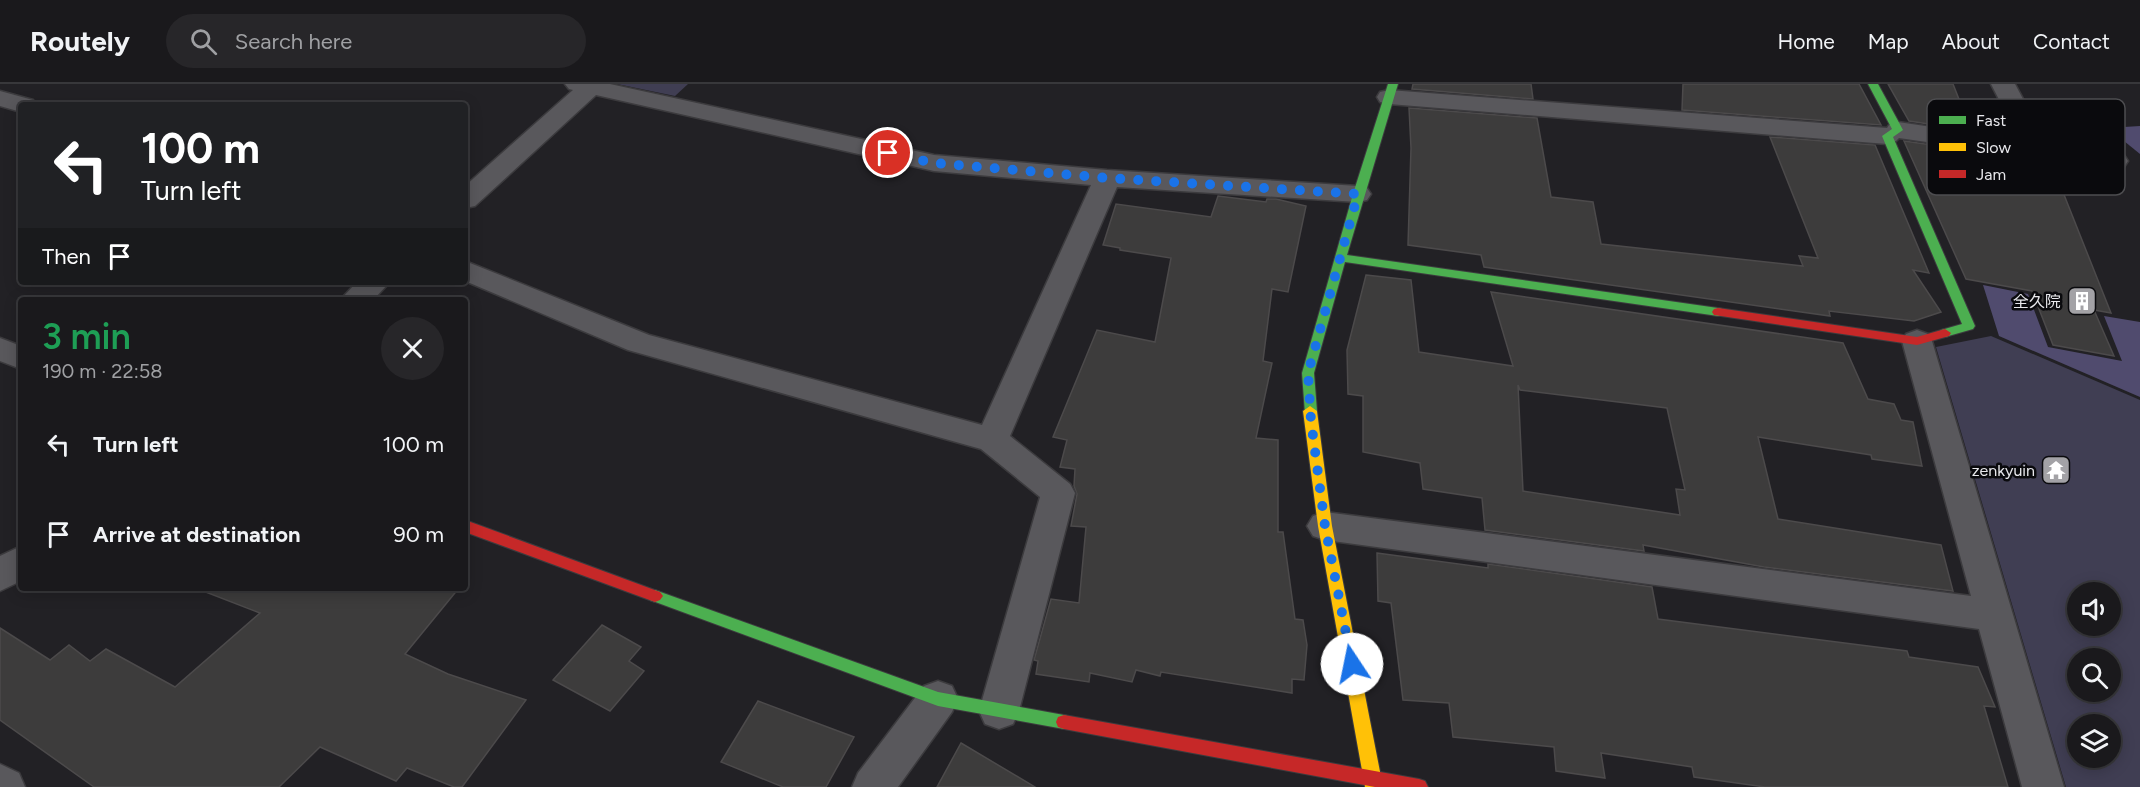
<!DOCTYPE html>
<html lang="en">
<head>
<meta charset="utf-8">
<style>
	body { margin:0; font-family:Figtree,"Noto Sans JP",sans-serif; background:#272629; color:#f1f3f6; height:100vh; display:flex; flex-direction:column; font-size:22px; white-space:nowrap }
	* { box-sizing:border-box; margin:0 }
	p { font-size:20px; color:#9fa0a3 }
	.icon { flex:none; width:33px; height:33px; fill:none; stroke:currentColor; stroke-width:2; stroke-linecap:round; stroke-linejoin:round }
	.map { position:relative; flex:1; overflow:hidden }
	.drawer { position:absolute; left:18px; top:213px; width:450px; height:294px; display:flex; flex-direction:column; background:#1a191c; border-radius:6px; box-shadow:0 3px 15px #0003,0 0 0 2px #38383b }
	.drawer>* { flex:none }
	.top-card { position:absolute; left:18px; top:18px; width:450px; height:183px; border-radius:6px; box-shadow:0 3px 15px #0003,0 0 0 2px #38383b; background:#202124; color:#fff; overflow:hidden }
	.buttons { position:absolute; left:2067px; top:498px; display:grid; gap:12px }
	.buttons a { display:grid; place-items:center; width:54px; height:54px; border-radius:50%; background:#1a191c; box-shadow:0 3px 15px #0003,0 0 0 2px #38383b; font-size:30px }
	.pin { position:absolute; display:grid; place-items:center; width:51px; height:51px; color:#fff; margin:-26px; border:3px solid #fff; border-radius:50%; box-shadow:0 2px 6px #0007 }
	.me { position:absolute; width:66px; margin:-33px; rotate:349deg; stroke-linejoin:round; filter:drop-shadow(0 0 4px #0008) }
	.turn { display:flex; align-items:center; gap:21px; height:126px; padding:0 24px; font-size:27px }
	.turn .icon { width:78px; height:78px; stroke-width:2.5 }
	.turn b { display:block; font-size:42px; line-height:51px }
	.then { display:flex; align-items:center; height:57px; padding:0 24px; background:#0003; gap:12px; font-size:22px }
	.round { display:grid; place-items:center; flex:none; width:63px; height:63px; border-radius:32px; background:#272629 }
	.overview { display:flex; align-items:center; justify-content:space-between; height:102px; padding:0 24px }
	h1 { font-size:36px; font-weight:600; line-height:45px; color:#1e9e55 }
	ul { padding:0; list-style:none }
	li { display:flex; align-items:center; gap:18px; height:90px; padding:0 24px }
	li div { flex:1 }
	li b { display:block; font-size:22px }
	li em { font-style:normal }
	header { display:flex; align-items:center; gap:36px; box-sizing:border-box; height:84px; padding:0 30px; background:#1a191c; border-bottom:2px solid #38383b }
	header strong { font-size:28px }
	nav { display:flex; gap:33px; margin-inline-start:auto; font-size:21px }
	.search { width:420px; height:54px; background:#272629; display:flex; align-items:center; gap:15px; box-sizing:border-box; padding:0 21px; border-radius:33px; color:#9fa0a3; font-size:22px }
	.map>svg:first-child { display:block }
	.green { fill:#403e53; fill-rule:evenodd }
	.forest { fill:#504b6e }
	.building { fill:#3d3c3c; stroke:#4c4a4b; stroke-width:1.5; fill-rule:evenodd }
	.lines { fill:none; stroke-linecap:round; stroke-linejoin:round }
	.street-casing { stroke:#3c3b3e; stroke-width:3 }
	.fast-casing { stroke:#3c3b3e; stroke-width:2 }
	.slow-casing { stroke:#3c3b3e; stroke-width:2 }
	.jam-casing { stroke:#3c3b3e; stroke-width:2 }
	.street { fill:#59585c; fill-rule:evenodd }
	.fast { fill:#4caf50; fill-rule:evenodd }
	.slow { fill:#ffc107; fill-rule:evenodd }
	.jam { fill:#c62828; fill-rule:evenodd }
	.route { stroke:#1a73e8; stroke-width:10; stroke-dasharray:0 18 }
	.labels { text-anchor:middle; stroke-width:5; stroke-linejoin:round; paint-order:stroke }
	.poi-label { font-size:16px; fill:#e8e8ec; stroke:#0a0a0d; text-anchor:end }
	.key { fill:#0a0a0d; stroke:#4d4d50; stroke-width:1.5 }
	.key-label { font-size:16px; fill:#e8e8ec }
</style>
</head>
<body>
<header>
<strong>Routely</strong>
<div class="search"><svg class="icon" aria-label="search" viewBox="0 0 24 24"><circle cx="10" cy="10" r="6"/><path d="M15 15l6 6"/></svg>Search here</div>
<nav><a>Home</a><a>Map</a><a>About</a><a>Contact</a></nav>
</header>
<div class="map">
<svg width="2140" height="703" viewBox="0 0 2140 703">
	<rect width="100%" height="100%" fill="#222125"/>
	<!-- green -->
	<g class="green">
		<path d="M 617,0 L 688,0 L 675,12 Z"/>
		<path d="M 1991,252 L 2140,316 L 2140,703 L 2066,703 L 1936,263 ZM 2078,508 L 2110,508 L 2110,542 L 2078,542 ZM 2078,574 L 2110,574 L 2110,608 L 2078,608 ZM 2078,640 L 2110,640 L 2110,674 L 2078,674 Z"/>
	</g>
	<!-- forest -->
	<g class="forest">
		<path d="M 2140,42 L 2140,70 L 2108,44 Z"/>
		<path d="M 1983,201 L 2028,210 L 2048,263 L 2122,277 L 2104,232 L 2140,238 L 2140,313 L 1999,252 Z"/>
	</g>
	<!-- building -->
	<g class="building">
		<path d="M 1413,0 L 1531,0 L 1533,15 L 1412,5 Z"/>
		<path d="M 1683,0 L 1859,0 L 1881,41 L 1682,26 Z"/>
		<path d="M 1888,0 L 1953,0 L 1966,33 L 2009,39 L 2016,53 L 1909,37 Z"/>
		<path d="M 1409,24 L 1537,34 L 1551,113 L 1593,118 L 1601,160 L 1803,182 L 1799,172 L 1818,174 L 1770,53 L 1875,61 L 1929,189 L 1913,186 L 1941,228 L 1914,237 L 1829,227 L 1830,232 L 1484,183 L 1481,171 L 1408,161 L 1411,64 Z"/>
		<path d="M 1904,57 L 2051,78 L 2111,229 L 2094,226 L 2114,272 L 2053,261 L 2032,207 L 1966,195 Z"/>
		<path d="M 1218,112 L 1266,118 L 1267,115 L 1276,115 L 1306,122 L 1288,208 L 1272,205 L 1263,277 L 1272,279 L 1256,354 L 1278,356 L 1278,448 L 1283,448 L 1295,535 L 1303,536 L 1307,561 L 1304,596 L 1292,595 L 1292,609 L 1161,588 L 1160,592 L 1136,586 L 1132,598 L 1090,589 L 1089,598 L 1036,590 L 1038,577 L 1034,576 L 1051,515 L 1079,519 L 1086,443 L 1071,442 L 1077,410 L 1074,402 L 1075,385 L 1060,383 L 1067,356 L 1053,353 L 1097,246 L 1155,258 L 1171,174 L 1120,166 L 1120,164 L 1103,161 L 1116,120 L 1211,133 Z"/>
		<path d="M 1366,191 L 1411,196 L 1419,268 L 1513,282 L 1491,208 L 1843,259 L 1868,315 L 1894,320 L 1901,336 L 1913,338 L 1922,382 L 1872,375 L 1871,371 L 1758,353 L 1778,435 L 1941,461 L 1953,507 L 1764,483 L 1643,461 L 1644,467 L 1485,446 L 1482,414 L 1423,405 L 1420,379 L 1363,368 L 1363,312 L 1348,310 L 1347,266 ZM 1518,301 L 1520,306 L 1667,324 L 1685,406 L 1676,405 L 1680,431 L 1523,407 Z"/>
		<path d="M 1377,469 L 1488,484 L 1488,480 L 1652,503 L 1658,535 L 1907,567 L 1909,573 L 1978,583 L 1995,623 L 1984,622 L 2008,703 L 1765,703 L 1694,693 L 1692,683 L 1601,669 L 1605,694 L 1556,687 L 1554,663 L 1453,653 L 1449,619 L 1403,616 L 1391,519 L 1378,517 Z"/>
		<path d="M 203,504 L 459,504 L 405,570 L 448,590 L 526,616 L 462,703 L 454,703 L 407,684 L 396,697 L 320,663 L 279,703 L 94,703 L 0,636 L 0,544 L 50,576 L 69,561 L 90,577 L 106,565 L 175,603 L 260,529 L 203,507 Z"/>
		<path d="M 602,541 L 641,563 L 629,577 L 644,587 L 610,627 L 553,596 Z"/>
		<path d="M 758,617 L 854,653 L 826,703 L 783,703 L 721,678 Z"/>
		<path d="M 961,659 L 1035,703 L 937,703 Z"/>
	</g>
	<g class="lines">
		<!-- street casing -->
		<g class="street-casing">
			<g id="street">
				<path d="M 565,0 L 610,0 L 934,71 L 1107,86 L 1358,102 L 1367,104 L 1371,110 L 1367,116 L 1358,118 L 1117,103 L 1010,352 L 1070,400 L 1075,409 L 1019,627 L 1013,640 L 999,645 L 985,640 L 979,627 L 1040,413 L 981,365 L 628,266 L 465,197 L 465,177 L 649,251 L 982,341 L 1091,101 L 934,87 L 596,11 L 475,122 L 465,124 L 465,102 L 573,6 L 569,5 Z"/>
				<path d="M 1991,0 L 2015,0 L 2047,60 L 2115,69 L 2124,71 L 2128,77 L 2124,83 L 2115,85 L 1899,54 L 1896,57 L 1887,60 L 1389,20 L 1380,18 L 1377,13 L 1380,8 L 1389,6 L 1887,44 L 1889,41 L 1898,38 L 2020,56 Z"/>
				<path d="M 0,7 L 33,16 L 36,21 L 21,21 L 21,28 L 0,22 Z"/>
				<path d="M 357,198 L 390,198 L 373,216 L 340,216 Z"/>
				<path d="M 1917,246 L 1928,250 L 1932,257 L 2064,703 L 2022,703 L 1979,545 L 1325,456 L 1313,452 L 1307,442 L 1313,432 L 1325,428 L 1971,512 L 1902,257 L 1906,250 Z"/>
				<path d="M 0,254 L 21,262 L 21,285 L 0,277 Z"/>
				<path d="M 21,462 L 21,497 L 0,507 L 0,472 Z"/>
				<path d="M 938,597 L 952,602 L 958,615 L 952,628 L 898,703 L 852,703 L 858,689 L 924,602 Z"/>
				<path d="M 0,680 L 19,689 L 25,703 L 0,703 Z"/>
			</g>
		</g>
		<!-- fast casing -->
		<g class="fast-casing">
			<g id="fast">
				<path d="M 1388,0 L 1398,0 L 1347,171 L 1718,224 L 1722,225 L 1724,228 L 1722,231 L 1718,232 L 1345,178 L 1314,289 L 1317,327 L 1310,332 L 1305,330 L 1302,289 L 1353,110 Z"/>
				<path d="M 1868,0 L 1878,0 L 1903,46 L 1893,53 L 1975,242 L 1973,245 L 1945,253 L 1939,249 L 1941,246 L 1962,240 L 1882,52 L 1892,45 Z"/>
				<path d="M 655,506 L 938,608 L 1064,631 L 1070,633 L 1072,638 L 1070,643 L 1064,645 L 938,622 L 650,516 L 647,512 L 650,508 Z"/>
			</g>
		</g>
		<!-- slow casing -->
		<g class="slow-casing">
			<path id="slow" d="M 1310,322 L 1317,327 L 1332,442 L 1383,703 L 1365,703 L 1318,442 L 1303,327 Z"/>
		</g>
		<!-- jam casing -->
		<g class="jam-casing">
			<g id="jam">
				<path d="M 1718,224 L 1917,253 L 1945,245 L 1951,249 L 1949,252 L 1917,261 L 1714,231 L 1712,228 L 1714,225 Z"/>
				<path d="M 465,436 L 660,508 L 663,512 L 660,516 L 655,518 L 465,448 Z"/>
				<path d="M 1064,631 L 1419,695 L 1425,697 L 1428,703 L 1375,703 L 1064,645 L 1058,643 L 1056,638 L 1058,633 Z"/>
			</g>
		</g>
		<!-- street -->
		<use href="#street" class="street"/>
		<!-- fast -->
		<use href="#fast" class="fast"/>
		<!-- slow -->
		<use href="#slow" class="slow"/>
		<!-- jam -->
		<use href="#jam" class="jam"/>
	</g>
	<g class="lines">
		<!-- route -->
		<path class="route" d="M 888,69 L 934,79 L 1107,94 L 1358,110 L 1308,289 L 1311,337 L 1325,442 L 1352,580"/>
	</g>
	<!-- icons -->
	<defs>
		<g id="building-square" transform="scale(1.5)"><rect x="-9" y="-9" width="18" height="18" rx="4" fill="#a3a2a6" stroke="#0a0a0d"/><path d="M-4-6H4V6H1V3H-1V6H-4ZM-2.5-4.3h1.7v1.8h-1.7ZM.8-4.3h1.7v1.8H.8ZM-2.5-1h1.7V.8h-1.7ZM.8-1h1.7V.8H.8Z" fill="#fff"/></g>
		<g id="temple-square" transform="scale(1.5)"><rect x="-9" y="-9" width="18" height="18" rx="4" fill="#a3a2a6" stroke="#0a0a0d"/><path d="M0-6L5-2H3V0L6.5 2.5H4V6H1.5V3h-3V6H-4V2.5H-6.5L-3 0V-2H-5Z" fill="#fff"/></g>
	</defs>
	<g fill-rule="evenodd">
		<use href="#building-square" x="2082" y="217"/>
		<use href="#temple-square" x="2056" y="386"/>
	</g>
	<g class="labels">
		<!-- poi labels -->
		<g class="poi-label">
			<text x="2061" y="223">全久院</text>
			<text x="2035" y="392">zenkyuin</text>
		</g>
	</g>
	<!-- legend -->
	<rect x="1927" y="15" width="198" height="96" rx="9" class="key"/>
	<rect x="1939" y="32" width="27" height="8" fill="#4caf50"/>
	<rect x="1939" y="59" width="27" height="8" fill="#ffc107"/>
	<rect x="1939" y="86" width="27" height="8" fill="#c62828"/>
	<g class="key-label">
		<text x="1976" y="42">Fast</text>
		<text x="1976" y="69">Slow</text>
		<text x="1976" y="96">Jam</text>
	</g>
</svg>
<div class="buttons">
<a><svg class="icon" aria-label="sound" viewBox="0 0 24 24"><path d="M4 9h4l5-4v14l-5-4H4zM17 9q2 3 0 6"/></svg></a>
<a><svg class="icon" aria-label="search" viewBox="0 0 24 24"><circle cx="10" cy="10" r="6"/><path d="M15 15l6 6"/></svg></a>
<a><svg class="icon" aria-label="layers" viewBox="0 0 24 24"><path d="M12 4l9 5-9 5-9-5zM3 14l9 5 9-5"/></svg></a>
</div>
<div class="pin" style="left:888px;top:69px;background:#d93025"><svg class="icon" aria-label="arrive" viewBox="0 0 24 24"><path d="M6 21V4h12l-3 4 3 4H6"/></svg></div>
<svg class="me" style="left:1352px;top:580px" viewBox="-20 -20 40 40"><circle r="19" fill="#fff"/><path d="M0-13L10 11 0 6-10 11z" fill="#1a73e8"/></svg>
<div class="top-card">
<div class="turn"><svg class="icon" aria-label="left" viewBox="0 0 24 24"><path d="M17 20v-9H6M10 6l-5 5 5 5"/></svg><div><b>100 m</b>Turn left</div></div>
<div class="then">Then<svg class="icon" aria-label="arrive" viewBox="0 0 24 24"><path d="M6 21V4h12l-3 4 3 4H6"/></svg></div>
</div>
<section class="drawer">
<div class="overview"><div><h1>3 min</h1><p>190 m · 22:58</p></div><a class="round"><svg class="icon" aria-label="close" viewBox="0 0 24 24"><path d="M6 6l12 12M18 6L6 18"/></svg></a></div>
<ul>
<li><svg class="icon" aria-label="left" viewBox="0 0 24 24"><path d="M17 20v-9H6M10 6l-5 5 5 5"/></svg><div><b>Turn left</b></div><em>100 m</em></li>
<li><svg class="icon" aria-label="arrive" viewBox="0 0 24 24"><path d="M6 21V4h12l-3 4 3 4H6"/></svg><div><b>Arrive at destination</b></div><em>90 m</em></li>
</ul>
</section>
</div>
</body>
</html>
